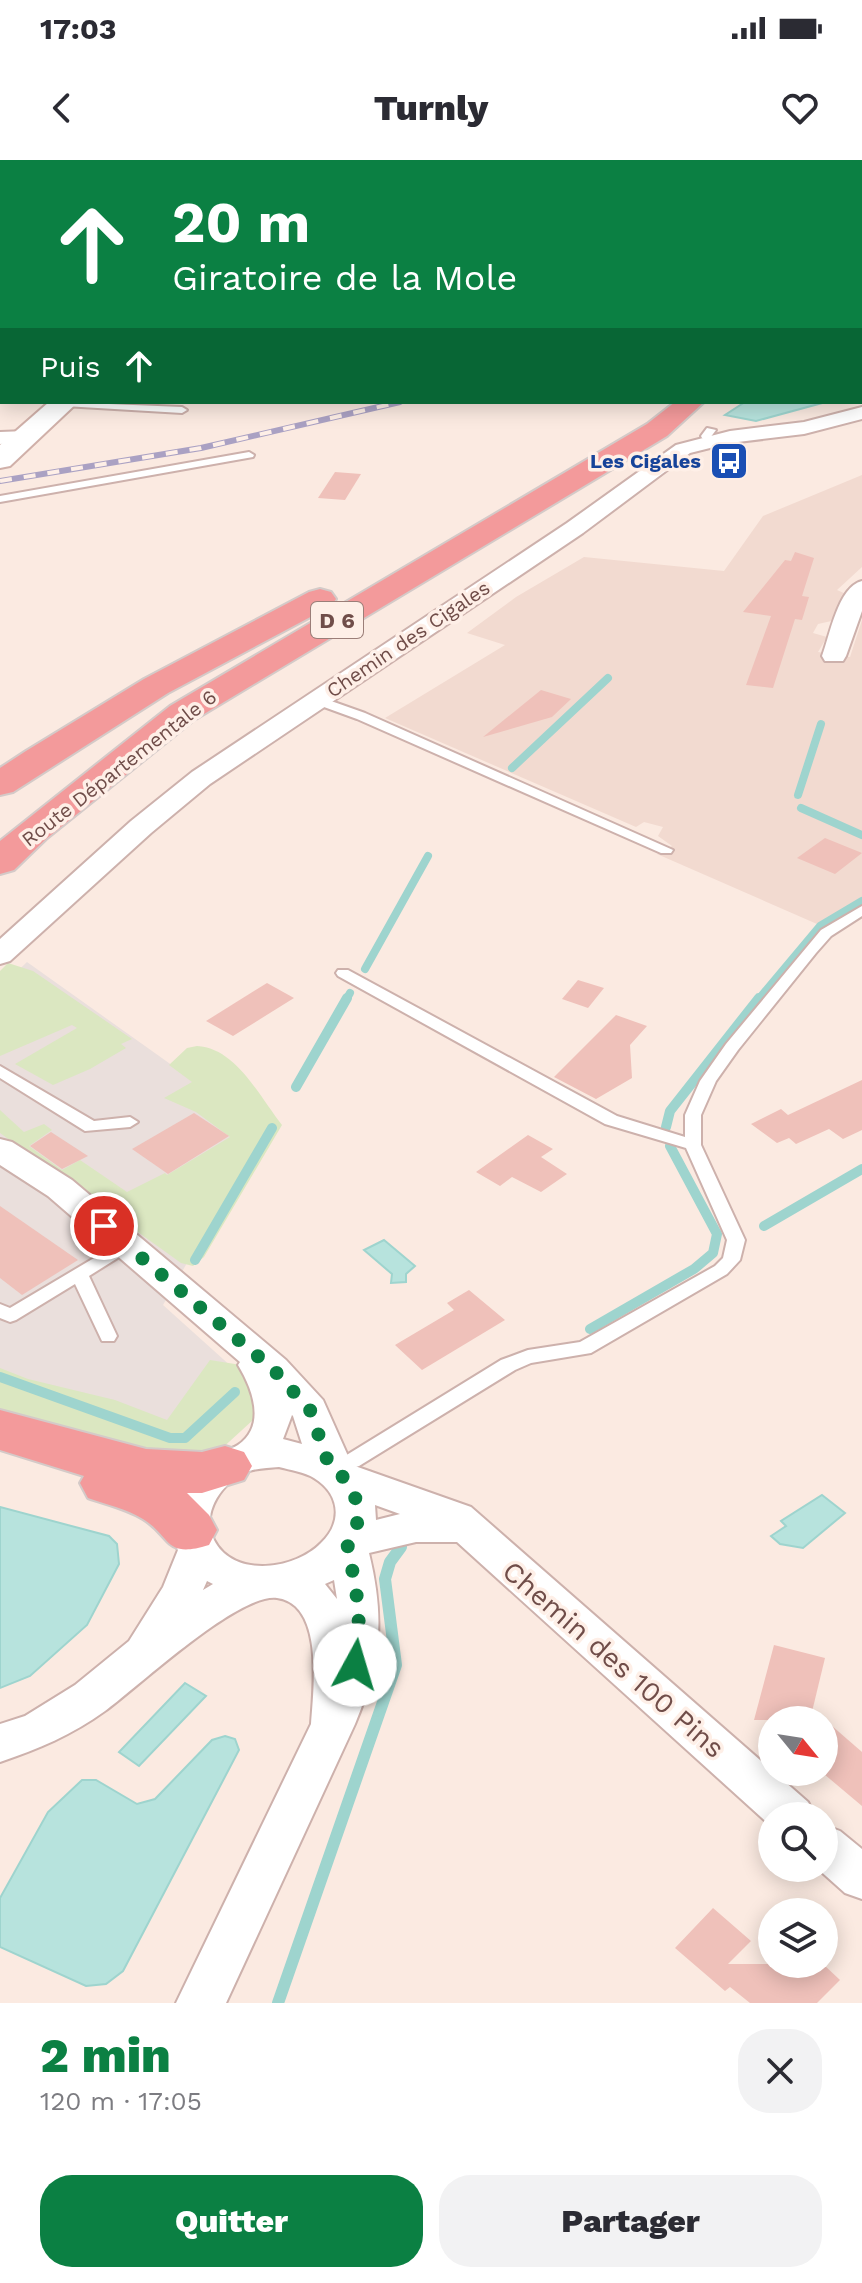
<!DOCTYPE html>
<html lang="fr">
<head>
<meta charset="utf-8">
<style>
	body { margin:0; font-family:"Work Sans",sans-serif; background:#f2f2f3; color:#2b2b33; height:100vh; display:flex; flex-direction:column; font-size:30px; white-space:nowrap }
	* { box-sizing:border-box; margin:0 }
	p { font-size:26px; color:#7c7c81 }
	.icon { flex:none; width:44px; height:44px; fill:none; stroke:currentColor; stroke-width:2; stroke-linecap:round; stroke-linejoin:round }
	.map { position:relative; height:1843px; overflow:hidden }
	.drawer { display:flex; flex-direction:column; background:#fff; flex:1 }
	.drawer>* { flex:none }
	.hud { position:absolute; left:0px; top:0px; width:862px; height:244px; box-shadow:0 4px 20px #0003; background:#0b8043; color:#fff; overflow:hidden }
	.needle { width:52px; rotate:120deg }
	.fabs { position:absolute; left:758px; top:1546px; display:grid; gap:16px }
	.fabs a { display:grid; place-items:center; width:80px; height:80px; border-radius:50%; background:#fff; box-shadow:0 4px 20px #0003; font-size:40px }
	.pin { position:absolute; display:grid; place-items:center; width:68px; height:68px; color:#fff; margin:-34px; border:4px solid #fff; border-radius:50%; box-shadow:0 2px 8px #0007 }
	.me { position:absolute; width:88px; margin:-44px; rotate:6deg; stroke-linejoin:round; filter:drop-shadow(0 0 6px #0008) }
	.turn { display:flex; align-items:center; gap:28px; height:168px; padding:0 40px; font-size:36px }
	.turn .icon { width:104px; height:104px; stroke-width:2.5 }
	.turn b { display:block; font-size:56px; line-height:68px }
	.then { display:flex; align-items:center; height:76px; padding:0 40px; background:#0003; gap:16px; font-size:30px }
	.round { display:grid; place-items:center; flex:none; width:84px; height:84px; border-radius:32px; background:#f2f2f3 }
	.headline { display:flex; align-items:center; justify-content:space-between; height:136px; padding:0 40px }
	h1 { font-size:48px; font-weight:800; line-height:60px; color:#0b8043 }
	.button { display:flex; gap:16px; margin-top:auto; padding:16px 40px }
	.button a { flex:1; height:92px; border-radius:32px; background:#0b8043; color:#fff; font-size:32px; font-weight:800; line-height:92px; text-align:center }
	.button a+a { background:#f2f2f3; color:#2b2b33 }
	.status { display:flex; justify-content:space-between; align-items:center; height:56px; padding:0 40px; background:#fff; direction:ltr }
	.status svg { height:22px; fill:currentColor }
	header { display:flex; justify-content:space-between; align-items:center; height:104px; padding:0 40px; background:#fff; font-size:36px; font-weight:800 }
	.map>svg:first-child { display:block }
	.residential { fill:#f2dad0 }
	.industrial { fill:#eadfdc }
	.green { fill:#dbe7c1 }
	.water { fill:#b7e3dd; stroke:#9ed4ce; stroke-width:2 }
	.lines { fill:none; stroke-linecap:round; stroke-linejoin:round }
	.stream-far2 { stroke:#9ed4ce; stroke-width:8 }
	.stream-far1 { stroke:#9ed4ce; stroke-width:10 }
	.stream { stroke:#9ed4ce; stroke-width:12 }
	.building { fill:#efc1ba }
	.lane-casing { stroke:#cdb1ac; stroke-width:4 }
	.street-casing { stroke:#cdb1ac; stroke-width:4 }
	.secondary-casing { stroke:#d0b0a9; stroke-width:4 }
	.highway-casing { stroke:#d4cac8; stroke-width:4 }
	.lane { fill:#fff; fill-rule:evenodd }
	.street { fill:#fff; fill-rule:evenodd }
	.secondary { fill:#fff; fill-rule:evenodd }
	.highway { fill:#f39a9b; fill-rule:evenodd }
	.rail-casing { stroke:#aaa1c3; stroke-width:6 }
	.rail { stroke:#feefe7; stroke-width:4; stroke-dasharray:12; stroke-linecap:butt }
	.route { stroke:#0b8043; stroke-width:14; stroke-dasharray:0 25.2 }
	.labels { text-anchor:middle; stroke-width:7; stroke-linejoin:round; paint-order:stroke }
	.far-transit-label { font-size:20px; font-weight:bold; fill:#164399; stroke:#feefe7; text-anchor:end }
	.far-street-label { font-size:20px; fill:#704d49; stroke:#feefe7 }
	.shield { fill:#feefe7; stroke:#9b7e78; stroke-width:2 }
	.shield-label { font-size:22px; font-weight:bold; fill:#704d49 }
	.near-street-label { font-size:28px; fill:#704d49; stroke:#feefe7 }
</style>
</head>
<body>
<div class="status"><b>17:03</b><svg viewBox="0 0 49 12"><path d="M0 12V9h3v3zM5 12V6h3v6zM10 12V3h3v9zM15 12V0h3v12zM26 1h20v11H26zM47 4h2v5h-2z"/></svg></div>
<header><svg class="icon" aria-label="back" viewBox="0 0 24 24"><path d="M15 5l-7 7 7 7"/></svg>Turnly<svg class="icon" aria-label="heart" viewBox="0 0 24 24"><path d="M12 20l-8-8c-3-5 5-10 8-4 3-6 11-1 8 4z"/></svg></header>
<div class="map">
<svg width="862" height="1843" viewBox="0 0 862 1843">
	<rect width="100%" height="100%" fill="#fbeae1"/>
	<!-- residential -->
	<path class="residential" d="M 862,315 L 862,407 L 837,430 L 846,434 L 836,460 L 818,464 L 813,473 L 827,477 L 818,492 L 850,497 L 862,460 L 862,738 L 817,764 L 657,694 L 672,686 L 658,676 L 663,667 L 644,662 L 636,667 L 385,558 L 505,485 L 467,473 L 516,437 L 584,397 L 724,411 L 763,356 Z"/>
	<!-- industrial -->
	<path class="industrial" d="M 27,802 L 263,970 L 163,1145 L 253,1226 L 185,1292 L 0,1235 L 0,828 Z"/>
	<!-- green -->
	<g class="green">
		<path d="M 8,803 L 33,811 L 132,879 L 121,884 L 126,888 L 90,909 L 53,925 L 15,904 L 77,868 L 72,865 L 0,896 L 0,811 Z"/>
		<path d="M 197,886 C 236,888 259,936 282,965 L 204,1097 L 193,1106 L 181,1103 L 0,973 L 0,950 L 24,972 L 44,964 L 52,970 L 29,986 L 62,1010 L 80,1000 L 127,1032 L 165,1013 L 167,1015 L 230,977 L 196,952 L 164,938 L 192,922 L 169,905 L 187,888 Z"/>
		<path d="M 210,1200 L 241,1205 L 265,1228 L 253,1260 L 218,1292 L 177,1302 L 0,1251 L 0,1208 L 28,1219 L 115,1240 L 167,1260 Z"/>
	</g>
	<!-- water -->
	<g class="water">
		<path d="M 745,242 L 826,242 L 756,261 L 725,255 Z"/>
		<path d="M 384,1080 L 415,1106 L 406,1114 L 406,1122 L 391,1123 L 392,1114 L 364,1090 Z"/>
		<path d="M 822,1335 L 845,1353 L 803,1388 L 780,1384 L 771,1376 L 786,1366 L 781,1361 Z"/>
		<path d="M 0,1347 L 109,1376 L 117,1384 L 119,1404 L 87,1465 L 30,1516 L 0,1528 Z"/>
		<path d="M 185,1523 L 206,1536 L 139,1606 L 119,1592 Z"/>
		<path d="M 225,1576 L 235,1579 L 239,1590 L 123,1811 L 106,1824 L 86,1826 L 0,1787 L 0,1738 L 48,1652 L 82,1620 L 96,1620 L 137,1644 L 155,1639 L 212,1580 Z"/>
	</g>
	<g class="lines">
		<!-- stream-far2 -->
		<g class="stream-far2">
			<path d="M 512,608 L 608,518"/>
			<path d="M 798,635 L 821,564"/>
			<path d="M 801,648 L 862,675"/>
			<path d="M 365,809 L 428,696"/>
			<path d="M 346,840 L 350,833"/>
			<path d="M 758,840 L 820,766 L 862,741"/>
		</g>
		<!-- stream-far1 -->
		<g class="stream-far1">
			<path d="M 296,927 L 347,838"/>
			<path d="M 666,967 L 670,951 L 759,838"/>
			<path d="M 764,1066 L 862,1009"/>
			<path d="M 195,1100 L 272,968"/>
			<path d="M 590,1169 L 694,1109 L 713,1093 L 717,1074 L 670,986"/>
			<path d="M 0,1217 L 170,1278 L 185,1278 L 235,1232"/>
		</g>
		<!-- stream -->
		<path class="stream" d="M 278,1843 L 396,1505 L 385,1419 L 390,1402 L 401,1387"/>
	</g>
	<!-- building -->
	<g class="building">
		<path d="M 335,312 L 361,314 L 345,340 L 318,338 Z"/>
		<path d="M 795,392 L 814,398 L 802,436 L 809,437 L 802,460 L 795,459 L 773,528 L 746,525 L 771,456 L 743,452 L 785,400 L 791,401 Z"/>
		<path d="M 541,530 L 571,539 L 552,557 L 483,577 Z"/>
		<path d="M 825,678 L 862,693 L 835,714 L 797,698 Z"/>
		<path d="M 578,820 L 604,828 L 588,848 L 562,839 Z"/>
		<path d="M 267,823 L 294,838 L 233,876 L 206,861 Z"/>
		<path d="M 616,855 L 647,866 L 630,885 L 632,918 L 596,939 L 554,917 Z"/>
		<path d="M 862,920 L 862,970 L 843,979 L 829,969 L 796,984 L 789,978 L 777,983 L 751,964 L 781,949 L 788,955 Z"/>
		<path d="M 194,953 L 229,976 L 168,1014 L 132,989 Z"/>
		<path d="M 51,972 L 88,996 L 62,1009 L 30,986 Z"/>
		<path d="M 528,975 L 553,989 L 541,997 L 567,1014 L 541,1032 L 512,1017 L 500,1026 L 476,1012 Z"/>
		<path d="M 0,1046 L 78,1100 L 22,1135 L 0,1118 Z"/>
		<path d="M 469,1130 L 505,1160 L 422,1210 L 395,1185 L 454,1150 L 447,1143 Z"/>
		<path d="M 774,1485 L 825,1498 L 810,1560 L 754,1560 Z"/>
		<path d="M 824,1559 L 862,1592 L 862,1646 L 824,1614 Z"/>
		<path d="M 713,1748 L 751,1781 L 728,1804 L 823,1804 L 840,1820 L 817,1843 L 750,1843 L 730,1827 L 725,1831 L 675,1788 Z"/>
	</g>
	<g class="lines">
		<!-- lane casing -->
		<g class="lane-casing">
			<g id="lane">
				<path d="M 218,0 L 228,0 L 216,2 Z"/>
				<path d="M 60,242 L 182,247 L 187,250 L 182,253 L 64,246 Z"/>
				<path d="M 707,268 L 716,270 L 710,278 L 702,278 L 701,276 Z"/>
				<path d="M 249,292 L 254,295 L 253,297 L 0,342 L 0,336 Z"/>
				<path d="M 317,536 L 365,553 L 673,690 L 671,693 L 661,693 L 357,559 L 313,543 L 311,540 Z"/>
				<path d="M 862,746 L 862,756 L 831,776 L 816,793 L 738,890 L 716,921 L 701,955 L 701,985 L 745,1080 L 740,1100 L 727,1114 L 591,1193 L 531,1203 L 515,1210 L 359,1306 L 332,1315 L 325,1313 L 322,1308 L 325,1303 L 345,1296 L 501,1200 L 528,1190 L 580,1182 L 715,1106 L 723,1098 L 727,1080 L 686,988 L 605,964 L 338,816 L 336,813 L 338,810 L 348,810 L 617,956 L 685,977 L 685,955 L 700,921 L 726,884 L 821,770 Z"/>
				<path d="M 0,906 L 94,961 L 130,957 L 138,962 L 130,967 L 85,971 L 0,918 Z"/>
				<path d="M 126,1079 L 132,1081 L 135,1085 L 132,1089 L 89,1116 L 117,1176 L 114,1181 L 102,1181 L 75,1124 L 16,1160 L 10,1162 L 0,1158 L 0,1144 L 10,1148 Z"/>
			</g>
		</g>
		<!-- street casing -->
		<g class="street-casing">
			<g id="street">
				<path d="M 433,0 L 459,0 L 460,2 L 434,2 Z"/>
				<path d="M 862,247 L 862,259 L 804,274 L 730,283 L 690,293 L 583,373 L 210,624 L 151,673 L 10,801 L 0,804 L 0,779 L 131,661 L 192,612 L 567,363 L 676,285 L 730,271 L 804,262 Z"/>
				<path d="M 26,271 L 33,273 L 36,277 L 33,281 L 0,284 L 0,272 Z"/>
				<path d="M 862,421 L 862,451 L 846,496 L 843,501 L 825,501 L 822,496 C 830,475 838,427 862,421 Z"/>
				<path d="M 0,979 L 12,982 L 72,1020 L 286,1200 L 323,1240 L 352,1305 L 471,1347 L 808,1642 L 815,1656 L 772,1656 L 772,1667 L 457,1382 L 416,1382 L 369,1393 C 385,1459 381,1502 355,1564 L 226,1843 L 176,1843 L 311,1564 C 313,1532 325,1444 277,1438 C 238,1433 138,1527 105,1551 C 72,1575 38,1589 0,1602 L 0,1564 L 25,1556 L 75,1525 L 129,1481 L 163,1427 L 178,1390 C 161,1357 178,1317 209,1297 C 217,1292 229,1291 238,1285 C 267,1265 252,1228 238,1205 L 240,1202 L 48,1036 L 0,1005 ZM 292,1255 L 293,1256 L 302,1284 L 283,1279 ZM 279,1307 C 290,1310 305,1312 314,1318 C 340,1334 343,1362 321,1383 C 296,1409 234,1419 214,1380 C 200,1352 223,1321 249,1311 C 258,1308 269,1308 279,1307 ZM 375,1345 L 400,1354 L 376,1360 ZM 334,1420 L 337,1439 L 325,1424 ZM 207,1421 L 213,1424 L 203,1430 Z"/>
				<path d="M 824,1665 L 840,1671 L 862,1689 L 862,1739 L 845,1733 L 817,1708 L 824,1708 Z"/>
			</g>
		</g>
		<!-- secondary casing -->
		<g class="secondary-casing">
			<path id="secondary" d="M 49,242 L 78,242 L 10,306 L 0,308 L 0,285 Z"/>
		</g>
		<!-- highway casing -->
		<g class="highway-casing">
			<g id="highway">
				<path d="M 675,242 L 704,242 L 667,276 L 194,560 L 46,679 L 14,710 L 0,714 L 0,681 L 170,546 L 647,264 Z"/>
				<path d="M 320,429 L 331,432 L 336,439 L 331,446 L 168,533 L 13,632 L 0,635 L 0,608 L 26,591 L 144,519 L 309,432 Z"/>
				<path d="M 0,1250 L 146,1289 L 202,1292 L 225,1286 L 244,1292 L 252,1306 L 244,1320 L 202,1333 L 187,1333 L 209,1355 L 217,1370 L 209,1385 C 164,1399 172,1377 143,1359 C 127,1349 105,1344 88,1338 L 80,1323 L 84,1316 L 0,1290 Z"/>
			</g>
		</g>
		<!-- lane -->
		<use href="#lane" class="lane"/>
		<!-- street -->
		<use href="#street" class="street"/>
		<!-- secondary -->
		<use href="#secondary" class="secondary"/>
		<!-- highway -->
		<use href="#highway" class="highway"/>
		<!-- rail casing -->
		<g class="rail-casing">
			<path id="rail" d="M 0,321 L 201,288 L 400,242"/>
		</g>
		<!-- rail -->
		<use href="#rail" class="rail"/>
	</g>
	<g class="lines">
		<!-- route -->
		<path class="route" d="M 104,1066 L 273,1209 L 310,1250 L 329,1305 L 344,1318 L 354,1333 L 358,1349 L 357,1365 L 347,1388 C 357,1426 363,1465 355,1505"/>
	</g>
	<!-- icons -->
	<defs>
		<g id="bus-square" transform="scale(2)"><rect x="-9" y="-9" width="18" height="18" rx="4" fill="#1a4fb4" stroke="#feefe7"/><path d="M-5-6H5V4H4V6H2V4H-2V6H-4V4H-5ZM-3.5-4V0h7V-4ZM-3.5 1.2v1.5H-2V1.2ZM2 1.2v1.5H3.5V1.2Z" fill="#fff"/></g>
	</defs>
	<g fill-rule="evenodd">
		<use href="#bus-square" x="729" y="301"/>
	</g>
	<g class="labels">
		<!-- far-transit labels -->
		<g class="far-transit-label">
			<text x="701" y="308">Les Cigales</text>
		</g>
		<!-- far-street labels -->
		<g class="far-street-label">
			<text transform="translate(408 479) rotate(-34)" y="7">Chemin des Cigales</text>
			<text transform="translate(119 608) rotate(-38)" y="7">Route Départementale 6</text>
		</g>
		<!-- shield labels -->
		<rect class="shield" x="311" y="442" width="52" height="36" rx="6"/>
		<g class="shield-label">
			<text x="337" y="468">D 6</text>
		</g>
		<!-- near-street labels -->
		<g class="near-street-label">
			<text transform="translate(614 1499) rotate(41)" y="10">Chemin des 100 Pins</text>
		</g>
	</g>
</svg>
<div class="fabs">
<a><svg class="needle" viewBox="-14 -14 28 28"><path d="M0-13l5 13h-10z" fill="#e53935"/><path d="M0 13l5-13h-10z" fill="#7c7c81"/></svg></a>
<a><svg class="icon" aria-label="search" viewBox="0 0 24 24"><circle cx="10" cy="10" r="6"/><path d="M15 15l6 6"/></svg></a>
<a><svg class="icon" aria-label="layers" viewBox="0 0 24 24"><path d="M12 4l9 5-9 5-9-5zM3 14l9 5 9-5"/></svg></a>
</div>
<div class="pin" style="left:104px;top:1066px;background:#d93025"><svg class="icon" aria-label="arrive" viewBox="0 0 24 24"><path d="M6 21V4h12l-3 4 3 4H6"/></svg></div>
<svg class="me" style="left:355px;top:1505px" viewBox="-20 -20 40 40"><circle r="19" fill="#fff"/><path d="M0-13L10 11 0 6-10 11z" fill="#0b8043"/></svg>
<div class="hud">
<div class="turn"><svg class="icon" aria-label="ahead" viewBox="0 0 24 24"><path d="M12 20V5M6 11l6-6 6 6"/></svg><div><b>20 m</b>Giratoire de la Mole</div></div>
<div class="then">Puis<svg class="icon" aria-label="ahead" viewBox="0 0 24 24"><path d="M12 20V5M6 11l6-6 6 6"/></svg></div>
</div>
</div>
<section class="drawer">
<div class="headline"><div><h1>2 min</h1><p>120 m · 17:05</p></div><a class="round"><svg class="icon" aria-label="close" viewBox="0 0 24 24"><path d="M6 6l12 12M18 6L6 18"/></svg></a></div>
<div class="button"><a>Quitter</a><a>Partager</a></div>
</section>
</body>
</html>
